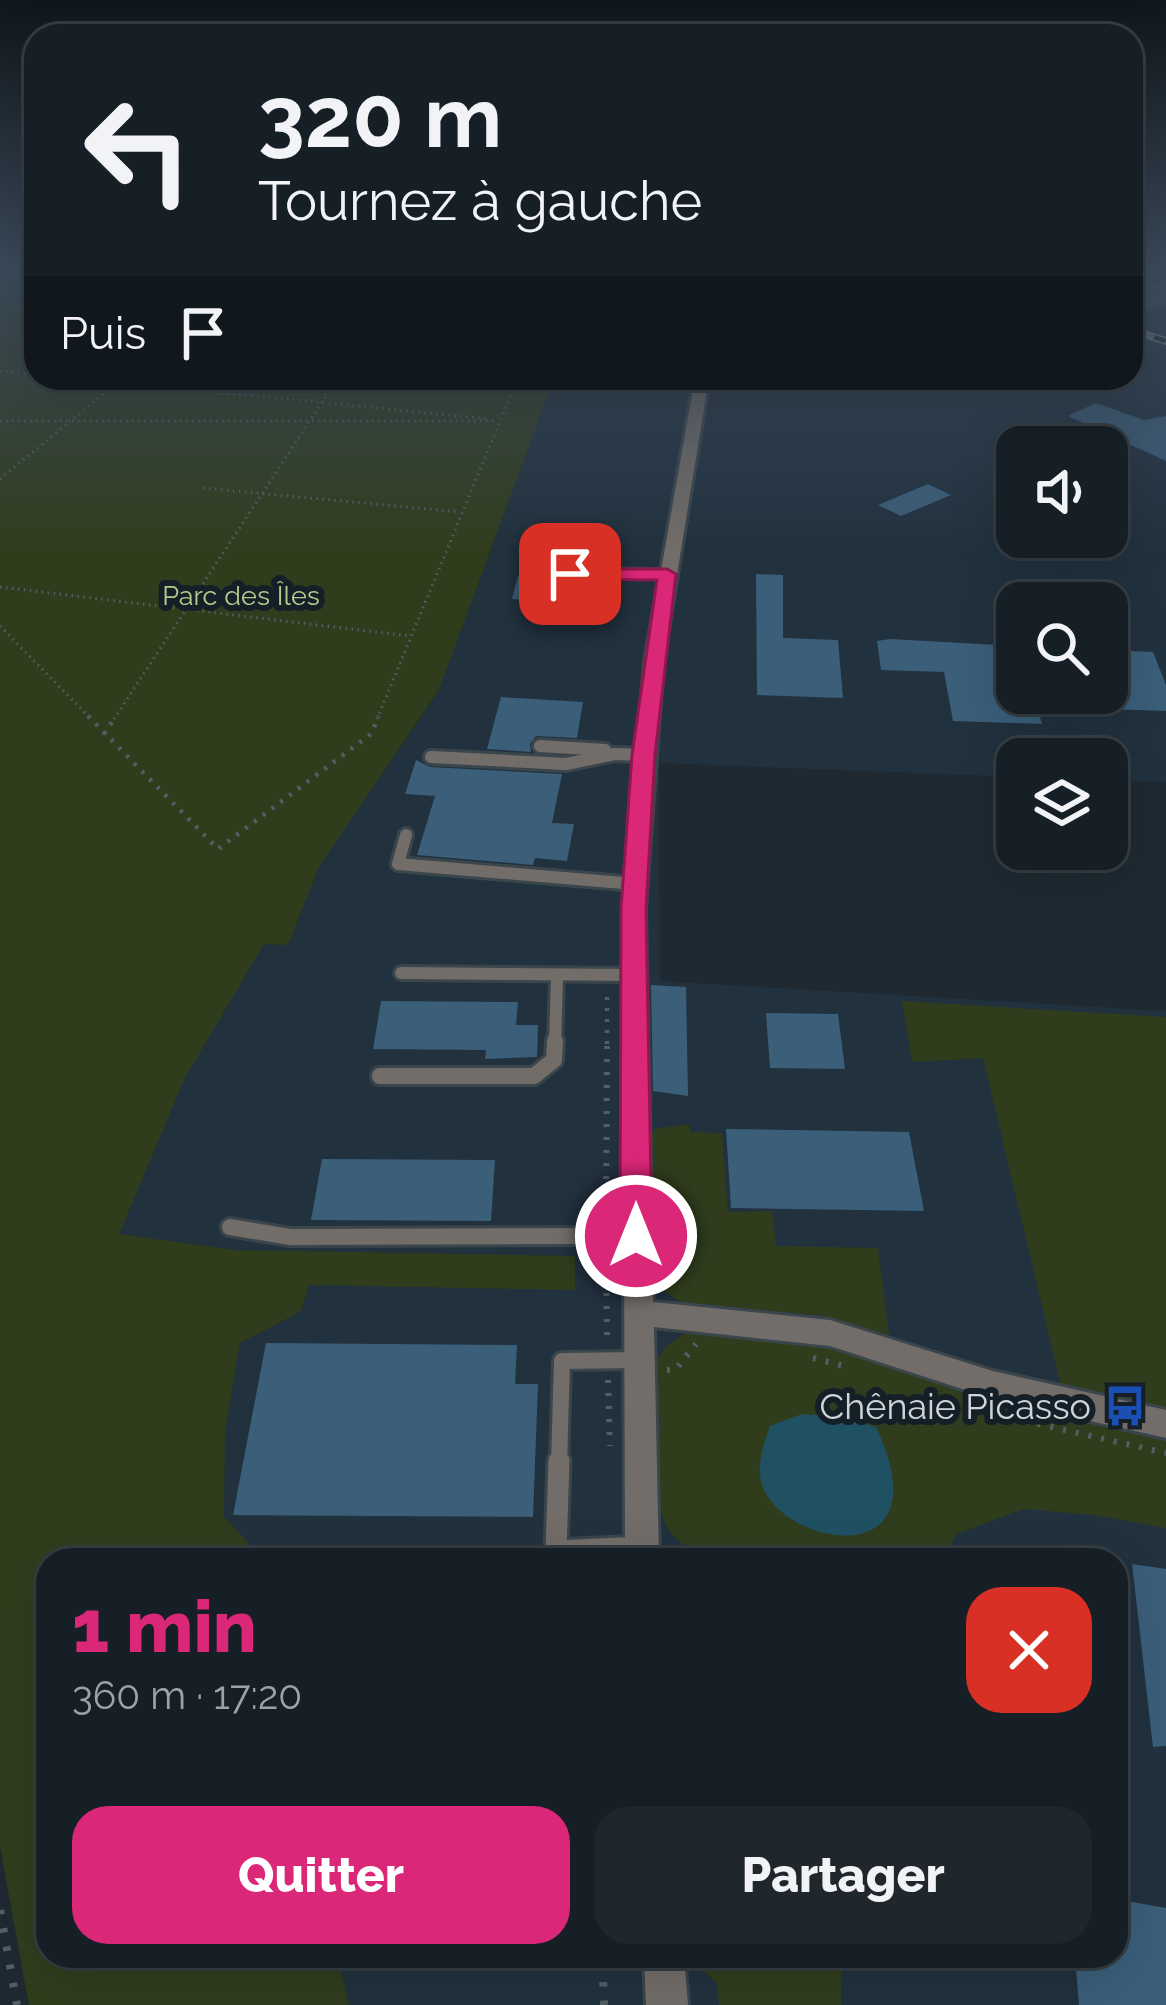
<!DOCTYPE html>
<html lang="fr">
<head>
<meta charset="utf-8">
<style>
	body { margin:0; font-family:Raleway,sans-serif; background:#1f272d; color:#f1f3f6; height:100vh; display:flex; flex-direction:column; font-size:45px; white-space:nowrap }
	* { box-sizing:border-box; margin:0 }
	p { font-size:39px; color:#9ea2a7 }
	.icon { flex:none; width:66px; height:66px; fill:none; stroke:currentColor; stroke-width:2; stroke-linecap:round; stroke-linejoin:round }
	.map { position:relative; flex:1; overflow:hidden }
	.drawer { position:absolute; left:36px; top:1548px; width:1092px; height:420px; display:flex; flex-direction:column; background:#161f25; border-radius:36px; box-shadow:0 12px 48px #0002,0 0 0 3px #353d42 }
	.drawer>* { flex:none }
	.guide { position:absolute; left:24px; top:24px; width:1119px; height:366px; border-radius:36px; box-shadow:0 12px 48px #0002,0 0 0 3px #353d42; background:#161f25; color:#f1f3f6; overflow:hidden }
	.buttons { position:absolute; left:996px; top:426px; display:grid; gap:24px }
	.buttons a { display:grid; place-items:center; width:132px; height:132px; border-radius:24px; background:#161f25; box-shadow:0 12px 48px #0002,0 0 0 3px #353d42; font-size:60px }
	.pin { position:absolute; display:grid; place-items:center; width:102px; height:102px; color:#fff; margin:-51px; border-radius:24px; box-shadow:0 6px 18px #0006 }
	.me { position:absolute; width:132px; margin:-66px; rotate:0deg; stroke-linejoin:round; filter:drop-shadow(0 0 9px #0008) }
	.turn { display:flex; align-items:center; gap:42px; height:252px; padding:0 36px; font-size:54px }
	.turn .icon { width:156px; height:156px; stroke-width:2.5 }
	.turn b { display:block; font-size:84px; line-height:102px }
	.then { display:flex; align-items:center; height:114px; padding:0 36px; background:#0003; gap:24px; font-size:45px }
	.round { display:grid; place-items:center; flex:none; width:126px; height:126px; border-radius:36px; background:#1f272d }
	.summary { display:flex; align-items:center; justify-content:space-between; height:204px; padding:0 36px }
	h1 { font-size:72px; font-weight:800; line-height:90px; color:#db2777 }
	.button { display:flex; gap:24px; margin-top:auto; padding:24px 36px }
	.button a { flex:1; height:138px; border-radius:36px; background:#db2777; color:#fff; font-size:48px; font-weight:800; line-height:138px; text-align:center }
	.button a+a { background:#1f272d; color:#f1f3f6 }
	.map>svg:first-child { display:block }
	.built { fill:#21313e; fill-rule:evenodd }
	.green { fill:#303d1d }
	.water { fill:#205163 }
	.building { fill:#3b5e79 }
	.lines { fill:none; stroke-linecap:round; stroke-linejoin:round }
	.service-far3-casing { stroke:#3a454c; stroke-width:14 }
	.service-far2-casing { stroke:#3a454c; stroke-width:18 }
	.service-far1-casing { stroke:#3a454c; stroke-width:22 }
	.service-casing { stroke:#3a454c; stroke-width:27 }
	.minor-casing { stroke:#3a454c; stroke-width:6 }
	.path-far3 { stroke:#545e65; stroke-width:3; stroke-dasharray:1.5 4.5; stroke-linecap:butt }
	.path-far2 { stroke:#545e65; stroke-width:4.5; stroke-dasharray:3 8; stroke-linecap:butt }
	.path-far1 { stroke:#545e65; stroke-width:6; stroke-dasharray:3 10; stroke-linecap:butt }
	.path { stroke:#545e65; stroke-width:8; stroke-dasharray:4.5 14; stroke-linecap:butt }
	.service-far3 { stroke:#726d68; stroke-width:9 }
	.service-far2 { stroke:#726d68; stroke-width:12 }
	.service-far1 { stroke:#726d68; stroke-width:16 }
	.service { stroke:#726d68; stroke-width:21 }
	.minor { fill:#726d68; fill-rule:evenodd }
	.rail-casing { stroke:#889197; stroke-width:8 }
	.rail { stroke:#151f27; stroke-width:4.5; stroke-dasharray:12; stroke-linecap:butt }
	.route { fill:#db2777; stroke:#8e194d; stroke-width:3 }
	.labels { text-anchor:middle; stroke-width:12; stroke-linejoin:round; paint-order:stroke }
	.far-park-label { font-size:27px; fill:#b1cc8c; stroke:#151f27 }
	.near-poi-label { font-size:36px; fill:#ced5da; stroke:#151f27; text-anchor:end }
</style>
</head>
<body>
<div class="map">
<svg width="1166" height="2005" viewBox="0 0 1166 2005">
	<rect width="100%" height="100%" fill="#1e2931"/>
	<!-- built -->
	<path class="built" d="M 1131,293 L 1166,304 L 1166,782 L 1107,780 L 1107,759 L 1017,759 L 1017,777 L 659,763 L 660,981 L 1166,1011 L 1166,2005 L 268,2005 L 251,1956 L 1116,1956 L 1116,1560 L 186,1560 L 207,1283 L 574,1256 L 234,1250 L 119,1235 L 210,940 L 288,945 L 319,867 L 439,690 L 554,378 L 1131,378 ZM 1017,447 L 1107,447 L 1107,537 L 1017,537 ZM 1017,603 L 1107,603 L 1107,693 L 1017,693 Z"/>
	<!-- green -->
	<g class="green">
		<path d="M 0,271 L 36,271 L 36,378 L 554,378 L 439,690 L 319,867 L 288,945 L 264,944 L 185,1078 L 119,1234 L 234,1250 L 575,1256 L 575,1290 L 309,1285 L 301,1311 L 240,1343 L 225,1431 L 224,1517 L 254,1549 L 253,1560 L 48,1560 L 48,1956 L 337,1956 L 349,2005 L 29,2005 L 0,1847 Z"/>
		<path d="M 902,1001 L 1166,1017 L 1166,1410 L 1062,1390 L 983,1058 L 912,1062 Z"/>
		<path d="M 689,1124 L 690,1132 L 722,1133 L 728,1212 L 772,1211 L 776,1246 L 878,1248 L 889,1335 L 824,1316 L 681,1302 L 658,1287 L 649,1267 L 647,1147 L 655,1129 Z"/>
		<path d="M 693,1330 L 811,1343 L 1057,1415 L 1166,1436 L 1166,1528 L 1093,1515 L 1023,1509 L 957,1534 L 943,1560 C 882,1560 742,1571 691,1549 C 672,1540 664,1525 660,1506 L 652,1375 C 658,1350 670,1341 693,1330 Z"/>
		<path d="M 687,1956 L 842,1956 L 841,2005 L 719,2005 L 717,1983 Z"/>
	</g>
	<!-- water -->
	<path class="water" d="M 802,1414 L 841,1417 L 876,1427 C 947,1578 777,1547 761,1481 C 757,1463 764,1443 770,1426 Z"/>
	<!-- building -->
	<g class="building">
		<path d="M 1166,279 L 1166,304 L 1131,318 L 1131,294 Z"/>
		<path d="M 1096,403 L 1144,420 L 1166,416 L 1166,461 L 1068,416 Z"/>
		<path d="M 928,484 L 951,495 L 901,516 L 878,505 Z"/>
		<path d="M 756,574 L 783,575 L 783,638 L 838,640 L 843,698 L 757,695 Z"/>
		<path d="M 518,576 L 536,582 L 583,582 L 579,603 L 512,599 Z"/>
		<path d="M 890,639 L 1017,646 L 1017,704 L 1036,704 L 1042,724 L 953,721 L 944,672 L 881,670 L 877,641 Z"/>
		<path d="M 1107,650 L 1153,652 L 1166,685 L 1166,711 L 1107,709 Z"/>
		<path d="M 501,697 L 583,702 L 577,738 L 536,736 L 530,744 L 531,752 L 487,749 Z"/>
		<path d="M 416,760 L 430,767 L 562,774 L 552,823 L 574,824 L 567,861 L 535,858 L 533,865 L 417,855 L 435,796 L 405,794 Z"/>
		<path d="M 651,985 L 686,987 L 688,1096 L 653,1091 Z"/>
		<path d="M 381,1001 L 518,1002 L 516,1025 L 538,1025 L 537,1057 L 485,1059 L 486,1050 L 373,1049 Z"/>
		<path d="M 766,1013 L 838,1014 L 845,1069 L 770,1068 Z"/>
		<path d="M 726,1129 L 909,1132 L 924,1211 L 731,1208 Z"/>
		<path d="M 322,1159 L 495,1160 L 491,1221 L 311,1220 Z"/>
		<path d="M 266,1343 L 517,1345 L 515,1384 L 538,1384 L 533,1517 L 233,1515 Z"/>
		<path d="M 1132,1564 L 1166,1569 L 1166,1746 L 1153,1747 Z"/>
		<path d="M 1116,1899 L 1166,1908 L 1166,2005 L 1079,2005 L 1075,1956 L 1116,1956 Z"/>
	</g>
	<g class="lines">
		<!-- service-far3 casing -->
		<g class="service-far3-casing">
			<path id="service-far3" d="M 536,573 L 667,574"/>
		</g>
		<!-- service-far2 casing -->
		<g class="service-far2-casing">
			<g id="service-far2">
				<path d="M 540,746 L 605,750"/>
				<path d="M 431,757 L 566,764 L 615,754 L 643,755"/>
				<path d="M 406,835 L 398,864 L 635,884"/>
				<path d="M 401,973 L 634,975"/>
				<path d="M 555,1044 L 557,977"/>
			</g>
		</g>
		<!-- service-far1 casing -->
		<g class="service-far1-casing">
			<g id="service-far1">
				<path d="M 380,1076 L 534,1076 L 554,1060 L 555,1041"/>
				<path d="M 230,1227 L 290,1237 L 636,1236"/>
				<path d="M 559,1464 L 562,1361 L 638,1360"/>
			</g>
		</g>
		<!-- service casing -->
		<g class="service-casing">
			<path id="service" d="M 559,1461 L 556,1551 L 641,1547"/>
		</g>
		<!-- minor casing -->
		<g class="minor-casing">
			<g id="minor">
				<path d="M 695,378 L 709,378 L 663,661 L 645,909 L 653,1302 L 830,1320 L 993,1371 L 1166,1410 L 1166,1438 L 993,1399 L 830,1346 L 654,1327 L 659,1560 L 625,1560 L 623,909 L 645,661 Z"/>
				<path d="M 644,1956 L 684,1956 L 688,2005 L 646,2005 Z"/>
			</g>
		</g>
		<!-- path-far3 -->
		<g class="path-far3">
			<path d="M 0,279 L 27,271"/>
			<path d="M 0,320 L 36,296"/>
			<path d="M 0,339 L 36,313"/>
			<path d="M 0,371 L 36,375"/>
			<path d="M 72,378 L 490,419"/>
			<path d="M 0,421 L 498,421"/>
			<path d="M 0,479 L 123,378"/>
			<path d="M 203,488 L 460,512"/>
			<path d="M 0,587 L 410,636"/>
			<path d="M 0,626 L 91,719"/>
			<path d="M 114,719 L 338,378"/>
			<path d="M 377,719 L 518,378"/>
		</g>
		<!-- path-far2 -->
		<g class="path-far2">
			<path d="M 88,716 L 218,849 L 371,734 L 379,716"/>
			<path d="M 104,734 L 116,716"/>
			<path d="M 607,1044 L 607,990"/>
		</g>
		<!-- path-far1 -->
		<g class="path-far1">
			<path d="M 606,1218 L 607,1041"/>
			<path d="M 606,1254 L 607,1338"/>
			<path d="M 813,1358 L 848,1367"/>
			<path d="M 667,1370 L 675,1370 L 696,1344"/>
			<path d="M 608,1380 L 610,1446"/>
			<path d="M 1025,1421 L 1166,1453"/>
		</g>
		<!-- path -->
		<g class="path">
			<path d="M 0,1910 L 17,2005"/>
			<path d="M 604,2005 L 603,1974 L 613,1956"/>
		</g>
		<!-- service-far3 -->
		<use href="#service-far3" class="service-far3"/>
		<!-- service-far2 -->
		<use href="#service-far2" class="service-far2"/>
		<!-- service-far1 -->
		<use href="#service-far1" class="service-far1"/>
		<!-- service -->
		<use href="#service" class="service"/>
		<!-- minor -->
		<use href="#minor" class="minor"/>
		<!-- rail casing -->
		<g class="rail-casing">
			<path id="rail" d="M 1131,330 L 1166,341"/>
		</g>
		<!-- rail -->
		<use href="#rail" class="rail"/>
	</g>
	<!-- sky -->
	<linearGradient id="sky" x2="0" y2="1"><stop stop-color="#10171b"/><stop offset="0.49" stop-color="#3b495a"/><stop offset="1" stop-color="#3b495a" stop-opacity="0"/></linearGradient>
	<rect width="1166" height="551" fill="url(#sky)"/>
	<!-- route -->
	<path class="route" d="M 570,569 L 667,569 L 676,574 L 655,755 L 646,909 L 652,1236 L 648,1245 L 636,1249 L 625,1245 L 620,1236 L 621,909 L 632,755 L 657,580 L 564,579 L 561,574 Z"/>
	<!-- icons -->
	<defs>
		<g id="bus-bare" transform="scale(3.24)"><path d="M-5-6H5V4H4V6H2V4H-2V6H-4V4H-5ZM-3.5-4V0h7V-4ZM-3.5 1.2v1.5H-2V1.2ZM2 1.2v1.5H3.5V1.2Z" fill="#1a4fb4" stroke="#151f27" stroke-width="2.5" paint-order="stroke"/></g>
	</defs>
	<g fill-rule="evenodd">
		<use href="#bus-bare" x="1125" y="1406"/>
	</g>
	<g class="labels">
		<!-- far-park labels -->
		<g class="far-park-label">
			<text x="241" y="605">Parc des Îles</text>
		</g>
		<!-- near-poi labels -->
		<g class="near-poi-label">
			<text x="1091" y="1419">Chênaie Picasso</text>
		</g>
	</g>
</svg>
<div class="buttons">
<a><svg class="icon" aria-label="sound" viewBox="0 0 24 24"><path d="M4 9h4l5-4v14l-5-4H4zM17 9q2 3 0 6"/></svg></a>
<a><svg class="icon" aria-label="search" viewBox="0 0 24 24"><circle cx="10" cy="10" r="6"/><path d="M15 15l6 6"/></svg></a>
<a><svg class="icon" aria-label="layers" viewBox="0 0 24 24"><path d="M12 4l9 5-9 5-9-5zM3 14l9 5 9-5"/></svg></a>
</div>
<div class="pin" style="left:570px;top:574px;background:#d93025"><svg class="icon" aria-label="arrive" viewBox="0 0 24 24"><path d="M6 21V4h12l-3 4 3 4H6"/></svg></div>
<svg class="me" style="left:636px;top:1236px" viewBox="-20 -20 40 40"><circle r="17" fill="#db2777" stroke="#fff" stroke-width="3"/><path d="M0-11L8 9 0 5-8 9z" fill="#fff"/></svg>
<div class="guide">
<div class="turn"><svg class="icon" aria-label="left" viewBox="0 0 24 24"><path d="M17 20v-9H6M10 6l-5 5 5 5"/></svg><div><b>320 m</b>Tournez à gauche</div></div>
<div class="then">Puis<svg class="icon" aria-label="arrive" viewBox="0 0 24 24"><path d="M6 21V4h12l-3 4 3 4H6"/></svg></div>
</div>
<section class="drawer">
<div class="summary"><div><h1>1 min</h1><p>360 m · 17:20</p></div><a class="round" style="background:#d93025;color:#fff"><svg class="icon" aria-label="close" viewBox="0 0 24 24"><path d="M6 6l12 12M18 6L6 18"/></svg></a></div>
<div class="button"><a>Quitter</a><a>Partager</a></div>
</section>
</div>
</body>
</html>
